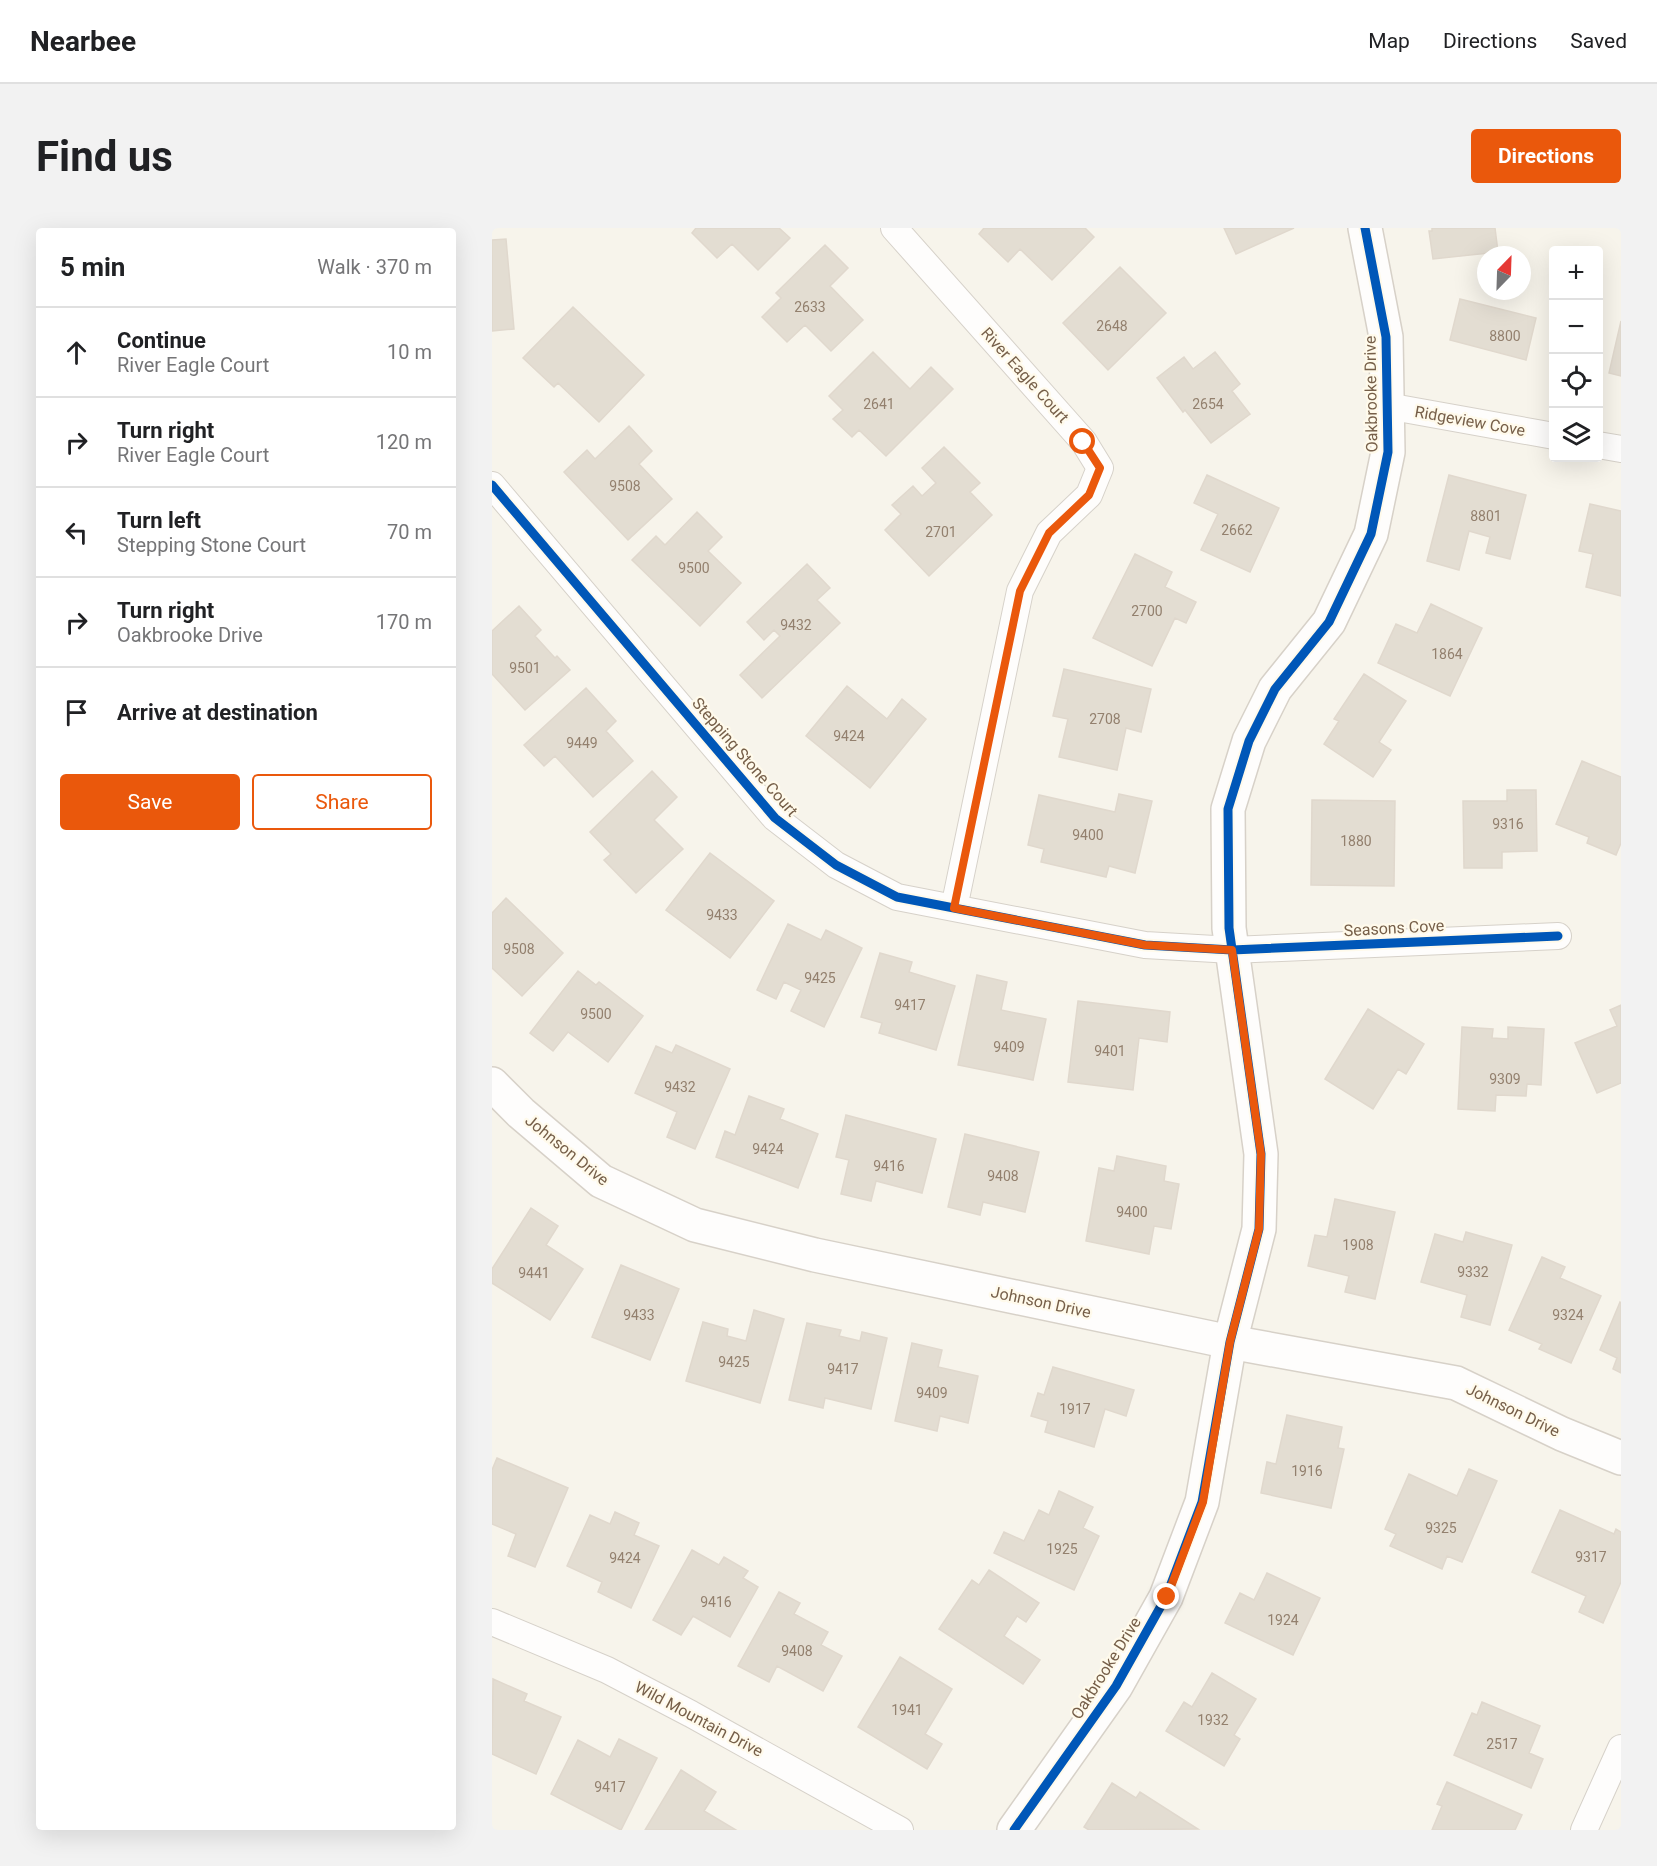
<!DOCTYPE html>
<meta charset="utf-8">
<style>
body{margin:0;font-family:Roboto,sans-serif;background:#f2f2f2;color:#202124}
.controls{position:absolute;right:18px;top:18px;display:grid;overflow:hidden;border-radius:6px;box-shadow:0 6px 24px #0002}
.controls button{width:54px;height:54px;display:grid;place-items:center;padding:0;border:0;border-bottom:2px solid #e0e0e0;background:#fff;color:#202124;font:30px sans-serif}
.compass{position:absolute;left:985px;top:18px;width:54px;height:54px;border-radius:50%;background:#fff;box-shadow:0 6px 24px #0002;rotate:23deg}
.stop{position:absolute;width:18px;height:18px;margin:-14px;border:4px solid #ea580c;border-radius:50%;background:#fff}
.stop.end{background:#ea580c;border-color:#fff;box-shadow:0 2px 6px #0008}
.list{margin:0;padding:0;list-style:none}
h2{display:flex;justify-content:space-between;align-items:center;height:78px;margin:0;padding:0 24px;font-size:26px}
h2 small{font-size:20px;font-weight:400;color:#757577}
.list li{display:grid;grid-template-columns:39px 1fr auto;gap:18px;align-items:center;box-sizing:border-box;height:90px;padding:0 24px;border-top:2px solid #e0e0e0}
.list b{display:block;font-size:22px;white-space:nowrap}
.list p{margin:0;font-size:20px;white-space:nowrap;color:#757577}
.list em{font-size:20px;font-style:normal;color:#757577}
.actions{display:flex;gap:12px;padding:18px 24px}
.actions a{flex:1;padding:14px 0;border:2px solid #ea580c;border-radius:6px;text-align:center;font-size:21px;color:#ea580c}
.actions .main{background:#ea580c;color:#fff}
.icon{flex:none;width:33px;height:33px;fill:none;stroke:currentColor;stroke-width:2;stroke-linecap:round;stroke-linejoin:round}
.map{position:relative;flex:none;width:1129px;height:1602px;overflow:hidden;border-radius:6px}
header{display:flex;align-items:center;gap:36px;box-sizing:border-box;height:84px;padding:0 30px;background:#fff;border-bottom:2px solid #e0e0e0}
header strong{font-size:28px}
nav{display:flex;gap:33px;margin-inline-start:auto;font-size:21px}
.intro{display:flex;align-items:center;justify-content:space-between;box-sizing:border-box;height:144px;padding:0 36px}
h1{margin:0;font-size:42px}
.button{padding:15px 27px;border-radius:6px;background:#ea580c;color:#fff;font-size:21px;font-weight:700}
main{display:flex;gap:36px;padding:0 36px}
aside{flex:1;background:#fff;border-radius:6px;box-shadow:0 6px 24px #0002}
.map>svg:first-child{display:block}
</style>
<header>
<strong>Nearbee</strong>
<nav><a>Map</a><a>Directions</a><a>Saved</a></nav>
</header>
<div class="intro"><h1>Find us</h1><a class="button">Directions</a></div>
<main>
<aside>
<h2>5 min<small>Walk · 370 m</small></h2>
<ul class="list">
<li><svg class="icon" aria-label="ahead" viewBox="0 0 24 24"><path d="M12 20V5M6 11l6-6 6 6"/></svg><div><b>Continue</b><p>River Eagle Court</p></div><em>10 m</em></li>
<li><svg class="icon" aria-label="right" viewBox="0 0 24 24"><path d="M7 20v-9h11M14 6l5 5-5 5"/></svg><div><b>Turn right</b><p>River Eagle Court</p></div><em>120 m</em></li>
<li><svg class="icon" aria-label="left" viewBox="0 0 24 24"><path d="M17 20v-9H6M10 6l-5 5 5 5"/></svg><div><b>Turn left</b><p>Stepping Stone Court</p></div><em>70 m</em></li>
<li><svg class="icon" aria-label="right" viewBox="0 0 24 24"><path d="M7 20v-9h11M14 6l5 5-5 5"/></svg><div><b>Turn right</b><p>Oakbrooke Drive</p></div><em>170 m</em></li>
<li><svg class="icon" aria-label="arrive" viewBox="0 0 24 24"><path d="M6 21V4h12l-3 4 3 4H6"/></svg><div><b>Arrive at destination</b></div></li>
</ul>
<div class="actions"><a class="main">Save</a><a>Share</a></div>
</aside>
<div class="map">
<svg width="1129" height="1602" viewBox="0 0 1129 1602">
<rect width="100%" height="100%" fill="#f7f4eb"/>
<path fill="#e3ddd2" stroke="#e0d8cd" stroke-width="1.5" d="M204 0H287L298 10 266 42 240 16 225 30 200 5Z
M492 0H593L602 9 560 52 528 21 516 34 487 6Z
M732 0H802L744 26Z
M940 0H1003L1006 24 941 31 937 3H940Z
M14 11 22 101 0 103V12Z
M333 17 356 40 338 58 371 92 339 123 313 97 295 114 270 89 289 70 284 65Z
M628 39 674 85 616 142 571 95Z
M968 71 1044 90 1034 132 958 112Z
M81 79 152 147 107 194 66 155 62 159 31 130Z
M1129 93V148L1117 145Z
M381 124 418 161 439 139 461 161 394 228 367 202 360 209 341 191 351 182 337 168Z
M723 124 748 156 740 163 758 186 719 215 693 182 691 184 665 150 692 129 701 141Z
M137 198 160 223 147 236 180 271 136 312 72 244 95 222 103 231Z
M452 219 488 255 478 264 500 287 437 348 393 302 409 286 400 277 421 258 430 268 444 255 430 240Z
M715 247 787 280 758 344 709 322 726 286 702 275Z
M957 247 1034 267 1018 331 994 325 998 309 977 303 967 342 935 333Z
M1098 276 1129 283V368L1094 359 1101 326 1087 323Z
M205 284 230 309 216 323 249 355 208 398 140 332 164 308 173 317Z
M643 326 680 344 673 359 704 374 694 395 683 390 660 438 601 410Z
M315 336 338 360 325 372 348 395 270 470 248 447 288 408 282 402 272 412 255 394Z
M939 376 990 400 958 468 886 435 904 396 925 405Z
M27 378 49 402 43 408 63 430 65 428 78 442 33 482 0 446V403Z
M572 441 659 461 649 504 634 500 625 542 567 529 576 491 561 488Z
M872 446 914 473 887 514 899 522 881 549 832 516 847 493 842 491Z
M355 458 395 491 410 471 434 491 378 560 314 508Z
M94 460 124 493 114 503 141 533 101 569 63 528 52 538 32 517Z
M1090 533 1129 549V615L1124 627 1095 615 1097 609 1064 596Z
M160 543 185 569 162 592 191 621 144 665 112 632 119 626 98 604Z
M1015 562H1044L1045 623 1010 624V640H972L971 573H1015Z
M627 566 660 573 643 645 617 638 614 649 549 634 552 621 536 617 547 567 623 584Z
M820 572 903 573 902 658 819 657Z
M218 625 282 673 238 730 174 682Z
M14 670 71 725 30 768 0 740V685Z
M296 696 329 712 334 702 370 720 332 799 299 783 309 762 292 754 284 771 265 762Z
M388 725 420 734 417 744 463 758 444 822 387 805 390 795 369 789Z
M86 743 104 757 107 754 151 788 116 834 76 804 61 823 38 805Z
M485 747 515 754 509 782 554 791 541 852 466 837Z
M586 773 678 784 675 814 647 810 641 862 576 854Z
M1129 777V855L1105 865 1083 815 1125 798 1118 782Z
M876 781 932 816 914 846 906 841 881 881 833 851Z
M970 799 1001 801 1000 810 1016 811V799L1052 801 1049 857 1035 856 1034 868 1004 867 1003 883 966 881Z
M184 817 238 841 203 921 175 909 185 884 143 865 164 818 180 825Z
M257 868 292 881 288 891 326 906 306 960 224 929 233 903 243 907Z
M354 887 444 911 430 965 384 953 379 973 349 966 357 932 344 929Z
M473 906 547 924 533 984 491 974 488 987 456 979Z
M625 928 674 938 672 953 687 956 679 1001 662 998 657 1026 594 1013 607 940 622 943Z
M843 971 903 984 883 1071 853 1064 857 1048 816 1038 823 1007 835 1009Z
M39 980 66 998 54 1017 91 1041 58 1092 0 1055V1041Z
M974 1004 1020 1017 998 1097 969 1089 975 1067 929 1054 943 1006 971 1014Z
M1050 1029 1073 1039 1068 1050 1109 1068 1079 1135 1047 1121 1050 1116 1017 1102Z
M129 1037 187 1061 158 1132 100 1109Z
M1128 1074 1129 1075V1145L1121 1141 1125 1130 1108 1122Z
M262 1082 292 1091 268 1175 194 1153 211 1094 236 1101 235 1108 254 1113Z
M315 1095 349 1102 347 1108 368 1113 370 1104 395 1110 379 1181 333 1170 331 1180 297 1172Z
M420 1115 450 1122 446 1139 486 1148 476 1195 448 1188 445 1203 403 1193Z
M561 1139 642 1162 634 1188 613 1181 602 1219 553 1204 556 1193 539 1188 546 1165 552 1167Z
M795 1187 850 1199 846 1220 852 1221 839 1280 769 1265 775 1234 784 1236Z
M5 1230 76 1260 43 1339 16 1328 24 1306 0 1296V1242Z
M977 1241 1005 1253 970 1334 955 1328 950 1341 898 1318 904 1306 893 1301 917 1246 965 1268Z
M567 1263 601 1279 591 1300 607 1308 582 1362 502 1325 512 1304 532 1313 547 1282 557 1287Z
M1068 1282 1122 1306 1124 1301 1129 1304V1354L1111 1395 1087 1384 1094 1368 1040 1344Z
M123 1284 147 1295 142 1307 167 1318 139 1380 106 1364 110 1354 75 1338 98 1287 118 1296Z
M200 1322 227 1337 232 1329 256 1343 251 1350 266 1359 238 1409 201 1388 189 1407 161 1392Z
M497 1342 547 1375 534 1394 525 1388 512 1408 548 1432 531 1456 447 1401 480 1352 487 1357Z
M775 1345 828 1370 801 1427 733 1395 748 1365 762 1372Z
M287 1364 308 1375 302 1386 336 1404 329 1417 350 1428 331 1463 285 1438 277 1454 246 1438Z
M408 1429 460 1461 433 1506 450 1516 435 1541 366 1499Z
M720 1445 764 1471 742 1507 748 1511 732 1538 674 1503 692 1474 700 1479Z
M1 1451 35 1466 32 1473 69 1489 44 1546 0 1526Z
M990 1474 1048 1498 1037 1525 1051 1531 1039 1560 962 1527 980 1485 985 1487Z
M127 1511 165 1530 129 1602 59 1566 86 1512 118 1529Z
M189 1542 224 1564 212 1583 244 1602H153Z
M955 1554 1030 1587 1023 1602H940L950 1578 945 1576Z
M620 1555 644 1570 648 1564 706 1601 597 1602 592 1599Z"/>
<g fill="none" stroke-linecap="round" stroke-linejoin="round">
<g stroke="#d6d1c9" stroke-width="28">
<path id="street" d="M402 0 592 214 608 240 597 267 557 305 528 363 462 680
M895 178 1062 208
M1106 217 1129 221
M0 257 283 590 344 637 405 669 653 717 740 722 1066 708
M0 1394 115 1442 199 1486 408 1602
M1092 1602 1129 1520"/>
</g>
<g stroke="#d7d1c8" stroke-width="36">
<path id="secondary" d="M0 856 29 885 109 953 203 997 323 1027 738 1114 964 1155 1070 1206 1129 1230
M522 1602 624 1458 674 1369 710 1274 738 1114 767 1001 769 926 737 700 736 581 757 513 783 461 837 394 879 306 896 224 894 109 873 0"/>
</g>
<use href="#street" stroke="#fefdfc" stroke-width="26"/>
<use href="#secondary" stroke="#fefdfc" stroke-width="33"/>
<g stroke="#fffaeb" stroke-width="13">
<path id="cycleway" d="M0 257 283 590 344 637 405 669 653 717 740 722 1066 708
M522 1602 624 1458 674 1369 710 1274 738 1114 767 1001 769 926 737 700 736 581 757 513 783 461 837 394 879 306 896 224 894 109 873 0"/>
</g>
<use href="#cycleway" stroke="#0057b8" stroke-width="9"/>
</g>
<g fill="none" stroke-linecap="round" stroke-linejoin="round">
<path stroke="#ea580c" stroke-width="8" d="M591 214 608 240 597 267 557 305 528 363 462 680 653 717 740 722 769 926 767 1001 738 1114 711 1274 675 1369"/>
</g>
<g text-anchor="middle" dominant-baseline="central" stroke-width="4.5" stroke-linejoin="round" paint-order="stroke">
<g font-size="14" fill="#93806e">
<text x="318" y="79">2633</text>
<text x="620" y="98">2648</text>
<text x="1013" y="108">8800</text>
<text x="387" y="176">2641</text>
<text x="716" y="176">2654</text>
<text x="133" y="258">9508</text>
<text x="994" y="288">8801</text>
<text x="745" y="302">2662</text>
<text x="449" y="304">2701</text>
<text x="202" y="340">9500</text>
<text x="655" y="383">2700</text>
<text x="304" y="397">9432</text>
<text x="955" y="426">1864</text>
<text x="33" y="440">9501</text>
<text x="613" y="491">2708</text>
<text x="357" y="508">9424</text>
<text x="90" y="515">9449</text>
<text x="1016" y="596">9316</text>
<text x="596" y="607">9400</text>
<text x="864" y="613">1880</text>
<text x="230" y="687">9433</text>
<text x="27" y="721">9508</text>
<text x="328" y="750">9425</text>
<text x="418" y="777">9417</text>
<text x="104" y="786">9500</text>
<text x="517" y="819">9409</text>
<text x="618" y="823">9401</text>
<text x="1013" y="851">9309</text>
<text x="188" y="859">9432</text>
<text x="276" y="921">9424</text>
<text x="397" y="938">9416</text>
<text x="511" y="948">9408</text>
<text x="640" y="984">9400</text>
<text x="866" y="1017">1908</text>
<text x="981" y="1044">9332</text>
<text x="42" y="1045">9441</text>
<text x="147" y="1087">9433</text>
<text x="1076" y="1087">9324</text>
<text x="242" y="1134">9425</text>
<text x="351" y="1141">9417</text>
<text x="440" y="1165">9409</text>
<text x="583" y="1181">1917</text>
<text x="815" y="1243">1916</text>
<text x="949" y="1300">9325</text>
<text x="570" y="1321">1925</text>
<text x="1099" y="1329">9317</text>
<text x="133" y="1330">9424</text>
<text x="224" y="1374">9416</text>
<text x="791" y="1392">1924</text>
<text x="305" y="1423">9408</text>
<text x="415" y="1482">1941</text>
<text x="721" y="1492">1932</text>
<text x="1010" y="1516">2517</text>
<text x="118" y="1559">9417</text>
</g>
<g font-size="16" fill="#765f49" stroke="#fffaeb">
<text transform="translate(533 147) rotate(48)">River Eagle Court</text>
<text transform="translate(879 166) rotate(-91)">Oakbrooke Drive</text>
<text transform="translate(978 193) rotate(10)">Ridgeview Cove</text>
<text transform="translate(253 529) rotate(49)">Stepping Stone Court</text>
<text transform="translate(902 700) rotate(-3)">Seasons Cove</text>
<text transform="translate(75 922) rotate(39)">Johnson Drive</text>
<text transform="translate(549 1074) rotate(12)">Johnson Drive</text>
<text transform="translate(1021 1182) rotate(26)">Johnson Drive</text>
<text transform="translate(614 1440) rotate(-58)">Oakbrooke Drive</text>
<text transform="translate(207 1491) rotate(28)">Wild Mountain Drive</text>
</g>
</g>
</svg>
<div class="controls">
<button>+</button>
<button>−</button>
<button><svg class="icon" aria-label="locate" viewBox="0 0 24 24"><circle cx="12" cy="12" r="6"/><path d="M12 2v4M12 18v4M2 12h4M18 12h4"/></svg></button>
<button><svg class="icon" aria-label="layers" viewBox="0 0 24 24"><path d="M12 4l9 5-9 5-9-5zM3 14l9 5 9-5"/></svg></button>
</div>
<svg class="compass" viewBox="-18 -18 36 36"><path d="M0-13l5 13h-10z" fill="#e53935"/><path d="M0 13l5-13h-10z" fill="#757577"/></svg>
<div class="stop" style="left:591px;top:214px"></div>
<div class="stop end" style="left:675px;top:1369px"></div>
</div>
</main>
